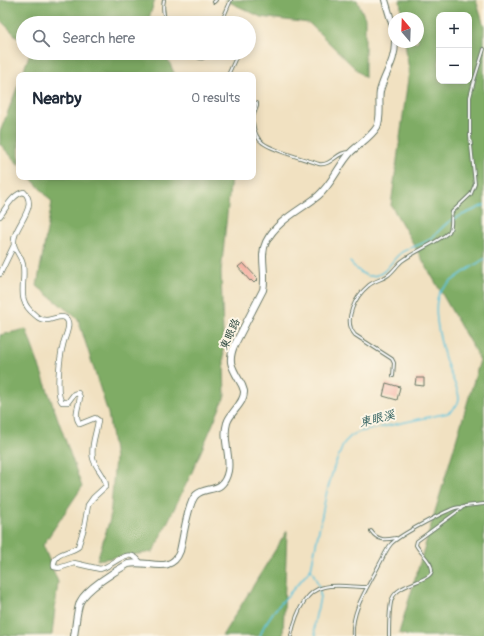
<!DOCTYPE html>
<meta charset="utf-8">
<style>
body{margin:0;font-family:Pangolin,"LXGW WenKai TC",sans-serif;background:#f2f2f3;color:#1f2937}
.controls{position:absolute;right:12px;top:12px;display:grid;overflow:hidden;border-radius:8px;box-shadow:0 2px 10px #0003}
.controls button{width:36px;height:36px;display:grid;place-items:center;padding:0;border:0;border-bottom:1px solid #e0e1e3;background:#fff;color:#1f2937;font:20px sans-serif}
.compass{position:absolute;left:388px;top:12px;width:36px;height:36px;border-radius:50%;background:#fff;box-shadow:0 2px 10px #0003;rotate:341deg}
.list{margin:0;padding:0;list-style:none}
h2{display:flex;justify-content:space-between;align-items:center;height:52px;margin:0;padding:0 16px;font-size:17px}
h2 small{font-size:13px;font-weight:400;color:#747a83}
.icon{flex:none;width:22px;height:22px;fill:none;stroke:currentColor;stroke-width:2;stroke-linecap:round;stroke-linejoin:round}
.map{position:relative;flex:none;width:484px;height:636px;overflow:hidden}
.search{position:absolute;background:#fff;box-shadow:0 2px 10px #0003;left:16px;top:16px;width:240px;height:44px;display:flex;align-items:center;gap:10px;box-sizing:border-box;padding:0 14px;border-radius:22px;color:#747a83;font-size:15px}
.panel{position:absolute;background:#fff;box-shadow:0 2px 10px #0003;left:16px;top:72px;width:240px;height:108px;border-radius:8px}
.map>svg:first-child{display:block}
</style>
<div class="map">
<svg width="484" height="636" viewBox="0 0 484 636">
<rect width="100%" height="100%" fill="#fcf5e5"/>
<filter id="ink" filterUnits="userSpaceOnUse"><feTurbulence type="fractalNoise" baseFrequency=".025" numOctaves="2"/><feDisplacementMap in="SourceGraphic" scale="8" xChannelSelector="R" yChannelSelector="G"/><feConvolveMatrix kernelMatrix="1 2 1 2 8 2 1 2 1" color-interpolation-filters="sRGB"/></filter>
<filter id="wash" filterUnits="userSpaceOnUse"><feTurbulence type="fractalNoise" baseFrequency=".012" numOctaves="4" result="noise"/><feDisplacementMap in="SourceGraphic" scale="16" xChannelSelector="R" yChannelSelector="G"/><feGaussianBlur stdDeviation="0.9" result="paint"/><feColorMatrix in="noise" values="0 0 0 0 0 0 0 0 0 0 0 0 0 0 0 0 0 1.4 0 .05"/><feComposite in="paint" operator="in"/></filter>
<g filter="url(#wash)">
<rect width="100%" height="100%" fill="#f1e1c1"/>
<path fill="#7fac65" stroke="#4f744c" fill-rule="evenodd" d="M0 0H155L149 18 151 23H23V43L0 20Z
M225 0H357L365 18V78L309 23 261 17Z
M400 0H476L484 26V636H409L399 633 480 360 391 205 409 71 405 42H418V18H402ZM439 15H469V81H439Z
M30 53H165L175 75H22Z
M19 83V165L0 144V132Z
M30 177H231L221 272 225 396 192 472 153 552 97 560 110 519 115 458 108 413 78 319 37 286 52 202Z
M26 329 82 487 43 545 58 582 52 635 0 636V335Z
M287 531 283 636H222Z"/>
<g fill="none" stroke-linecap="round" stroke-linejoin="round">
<path stroke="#60c5de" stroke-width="1.5" d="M350 262C356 268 363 277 372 276 388 275 390 260 402 252 411 247 422 245 430 239 438 233 444 224 453 219 463 214 474 211 484 205
M311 569C315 577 319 584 320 592 321 606 310 623 316 636
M260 636 264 626 274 611 311 569 326 495 334 467 344 443 351 436 359 432 448 413C453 409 458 406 459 399 459 389 452 379 449 370 443 354 430 307 440 292 448 281 472 267 484 259"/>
</g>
<g id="blocks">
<path fill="#f4a598" d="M243 263 258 279 254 283 251 280 250 281 238 267Z
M416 378H424V386L415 385Z
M386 383 400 387 397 400 383 396Z"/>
</g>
</g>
<g filter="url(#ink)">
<use href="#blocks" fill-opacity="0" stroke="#687665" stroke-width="1"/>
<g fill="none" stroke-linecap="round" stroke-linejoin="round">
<g stroke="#687665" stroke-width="4">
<path id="lane" d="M164 0C162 9 163 15 167 23
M214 2 216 0
M221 23 231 0
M196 53C197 57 199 59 203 58L207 53
M228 75 238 53
M253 102 257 103V106L253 117
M253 123C254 130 257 139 263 143 273 151 305 159 319 164 332 166 337 151 350 152
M393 376 394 363 392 359 355 335C342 320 356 296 368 286 373 281 381 280 387 276 393 272 397 265 402 261 417 250 435 244 449 232 453 225 450 219 452 212L471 194 475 184 470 136V97L474 81 484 49
M371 531C378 541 385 540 396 538
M291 636C295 618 303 591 324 587 335 584 355 587 367 587
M353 636C351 610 368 587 379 565 383 558 386 550 391 544 399 535 444 512 455 508 458 507 461 507 464 507
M389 636C389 627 389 607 392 599 398 582 432 582 432 570 432 561 420 553 416 545L417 541 465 506 484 504"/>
</g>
<g stroke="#687665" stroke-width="6">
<path id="street" d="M0 216C6 208 14 193 24 192 40 208 11 227 14 245 16 252 22 258 23 265 26 286 15 299 35 315 38 318 42 320 46 320 53 320 65 312 68 322 70 329 64 338 63 345 60 356 55 394 62 402H68L74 394 78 393 80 397C79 407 73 415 80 424L95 418 98 420C97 432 90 446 93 458 95 468 106 475 106 486L93 498 88 505 84 528 78 547C70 553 52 552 54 567L59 568 74 563 100 569C114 566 128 545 140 562
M0 274 14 245"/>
</g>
<g stroke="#687665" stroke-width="8">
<path id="secondary" d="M385 0 394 30
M74 636C76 625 76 613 80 602 86 589 115 571 128 564 147 559 171 576 180 551 183 539 188 502 196 495 207 485 223 495 228 471 231 455 222 439 227 423 230 412 245 403 244 391 243 387 241 383 239 380 231 366 228 361 234 346L263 290C267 274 259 256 266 242 277 220 301 210 318 196 333 183 338 166 351 152 359 144 371 137 377 127 382 116 378 102 380 91 385 72 395 63 395 42"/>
</g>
<use href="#lane" stroke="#fff" stroke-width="2"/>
<use href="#street" stroke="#fff" stroke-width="4.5"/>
<use href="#secondary" stroke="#fff" stroke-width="6"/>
</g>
</g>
<g text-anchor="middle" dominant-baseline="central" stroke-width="4" stroke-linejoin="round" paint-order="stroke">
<g font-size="11" fill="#1f3d34" stroke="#fcf5e5">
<text transform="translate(230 334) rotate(-66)">東眼路</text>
</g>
<g font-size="12" font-style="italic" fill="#2f5f5e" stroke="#fcf5e5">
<text transform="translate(377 419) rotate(-14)">東眼溪</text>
</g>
</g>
</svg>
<div class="controls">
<button>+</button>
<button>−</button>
</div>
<svg class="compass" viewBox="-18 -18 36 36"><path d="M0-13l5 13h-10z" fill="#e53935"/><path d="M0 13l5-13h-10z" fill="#747a83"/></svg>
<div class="search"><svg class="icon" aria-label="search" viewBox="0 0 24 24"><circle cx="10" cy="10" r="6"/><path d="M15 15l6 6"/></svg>Search here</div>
<section class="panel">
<h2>Nearby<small>0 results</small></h2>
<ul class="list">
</ul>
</section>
</div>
